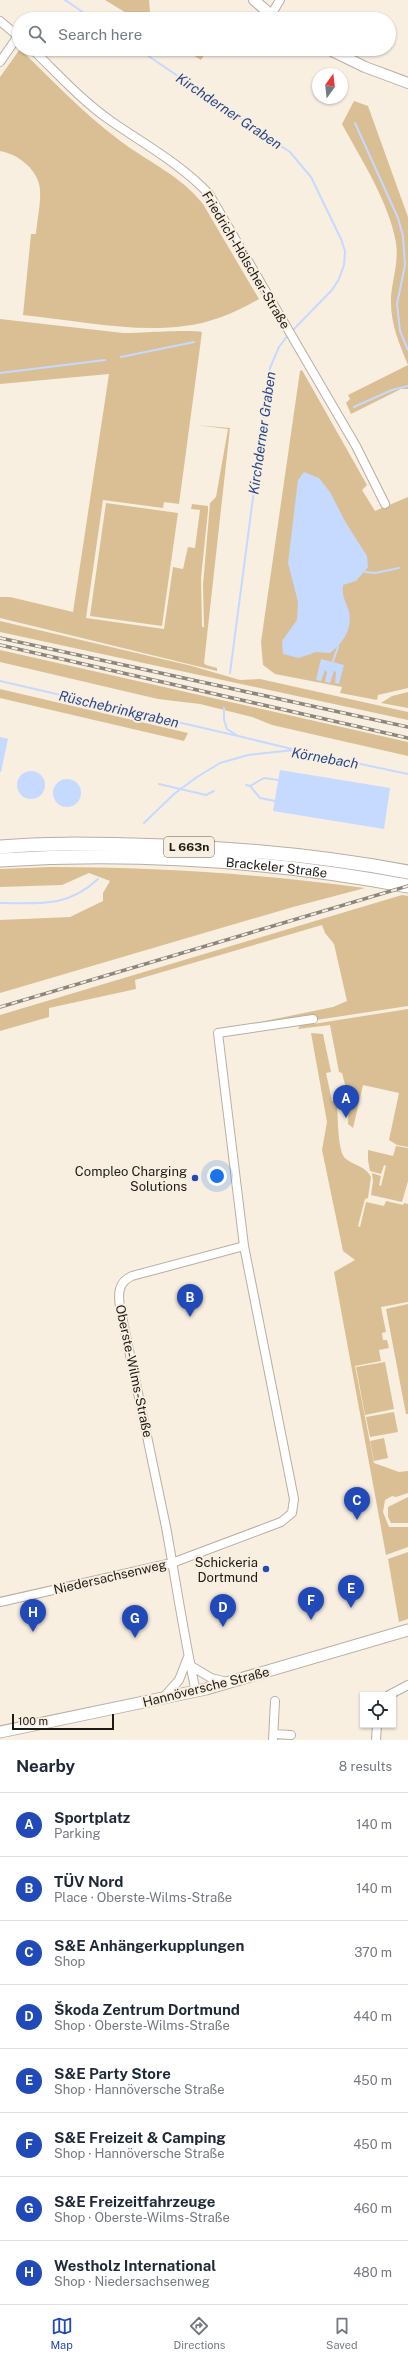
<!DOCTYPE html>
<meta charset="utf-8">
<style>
body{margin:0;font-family:"Public Sans",sans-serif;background:#f6f6f7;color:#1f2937}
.controls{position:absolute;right:12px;bottom:12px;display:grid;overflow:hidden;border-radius:0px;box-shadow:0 1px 3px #0004}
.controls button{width:36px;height:36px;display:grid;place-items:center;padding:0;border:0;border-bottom:1px solid #e0e1e3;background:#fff;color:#1f2937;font:20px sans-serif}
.compass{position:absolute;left:312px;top:68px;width:36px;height:36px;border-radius:50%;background:#fff;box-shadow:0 1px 3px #0004;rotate:15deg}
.scale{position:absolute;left:12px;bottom:10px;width:102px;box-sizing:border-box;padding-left:4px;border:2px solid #1e1a16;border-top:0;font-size:11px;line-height:14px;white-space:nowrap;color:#1e1a16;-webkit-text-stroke:3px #f8efe1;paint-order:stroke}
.you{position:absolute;left:217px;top:1176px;width:14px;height:14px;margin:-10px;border:3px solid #fff;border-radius:50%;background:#1a73e8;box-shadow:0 0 0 6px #1a73e833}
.badge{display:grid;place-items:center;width:26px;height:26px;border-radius:50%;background:#2149b7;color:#fff;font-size:13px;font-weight:700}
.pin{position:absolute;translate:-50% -33px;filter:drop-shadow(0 1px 2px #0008)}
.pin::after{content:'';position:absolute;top:21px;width:14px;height:12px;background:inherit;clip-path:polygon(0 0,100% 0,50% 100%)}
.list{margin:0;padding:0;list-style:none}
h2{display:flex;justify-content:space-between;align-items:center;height:52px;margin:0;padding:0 16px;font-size:17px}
h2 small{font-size:13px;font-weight:400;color:#747a83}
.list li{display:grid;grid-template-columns:26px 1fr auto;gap:12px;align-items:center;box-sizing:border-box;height:64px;padding:0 16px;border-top:1px solid #e0e1e3}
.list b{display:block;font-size:15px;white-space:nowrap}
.list p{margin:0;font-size:13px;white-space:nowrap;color:#747a83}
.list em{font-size:13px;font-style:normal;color:#747a83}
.icon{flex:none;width:22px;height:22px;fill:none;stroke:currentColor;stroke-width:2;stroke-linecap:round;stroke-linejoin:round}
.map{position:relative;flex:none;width:408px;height:1740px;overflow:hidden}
.search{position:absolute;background:#fff;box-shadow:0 1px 3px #0004;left:12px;right:12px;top:12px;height:44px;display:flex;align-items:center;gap:10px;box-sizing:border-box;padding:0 14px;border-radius:22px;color:#747a83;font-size:15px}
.sheet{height:564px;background:#fff}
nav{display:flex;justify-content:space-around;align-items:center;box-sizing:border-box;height:56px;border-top:1px solid #e0e1e3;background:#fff;font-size:11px;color:#747a83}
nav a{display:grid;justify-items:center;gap:2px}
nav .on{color:#2149b7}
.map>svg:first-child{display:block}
</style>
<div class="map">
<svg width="408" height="1740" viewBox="0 0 408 1740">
<rect width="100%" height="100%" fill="#f8efe1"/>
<path fill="#dabf94" d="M105 0H149L150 12 158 19H136Z
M20 49C52 80 83 113 119 140 148 162 180 175 203 204L259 299C236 312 211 323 184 326 136 333 72 320 23 315L31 234H36C37 220 41 204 40 190 39 170 18 154 0 151V77Z
M183 49H208L201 60Z
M354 101 368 106 408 217V389H401L351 414 346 403 350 399 348 395 408 365C399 343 390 323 391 298 392 280 399 262 396 243 390 204 361 159 342 124Z
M0 319 123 333C137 333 194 329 202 332L179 504 164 502 163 508 103 500 86 618 164 629 173 567 183 569 188 547 195 548 200 510 191 509 192 504 208 506V511L201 578 202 627H204L203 585 210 503 216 497 228 429 196 425 230 428 204 663 206 665 217 668V671L0 618V597H10L73 612 109 374 0 384Z
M302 370 367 485 362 490 375 511 408 497V688L378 695 377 700 340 693 342 687 275 674 263 665 261 642 300 371Z
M106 503 178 513 162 626 90 616Z
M0 621 192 666 240 680 260 679 408 712V720L0 632Z
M0 650 408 742V756L272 725 252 717 200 704 158 699 0 662Z
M0 689 188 733 184 741 0 698Z
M408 692V708L381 703 392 696Z
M51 867C157 867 261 874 365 888L293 907 0 993V920L70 917 103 901V893L110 881 89 873 62 885 0 887V869Z
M402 895 408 896V1006L316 1020 315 1015 231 1028 333 1007 347 1001 334 944 325 933 322 925 135 980 136 989 49 1008V1017L0 1031V1015Z
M408 1009V1147L397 1145 389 1140 399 1093 363 1085 353 1128 348 1124 349 1100 342 1073 339 1072 330 1025 298 1029 301 1024 312 1021 313 1024Z
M311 1033 323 1034 331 1072 326 1073 332 1101H337C338 1113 337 1153 346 1159 355 1166 365 1166 371 1177L368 1198 365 1199 358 1226 360 1227 366 1202 384 1206 386 1201 403 1205 404 1203 408 1204V1302L381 1307 386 1332 382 1333 383 1340H387L389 1348 379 1350 381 1361 355 1366 374 1463 399 1472 408 1471V1493L396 1497 392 1496 385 1500 383 1512 389 1527H408V1547L386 1555 334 1272 355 1260 343 1251 322 1150 327 1122Z
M396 1146 408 1148V1181L402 1202 371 1195 373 1181 372 1173 381 1176 379 1185 381 1186 386 1166 384 1165 381 1174 370 1171 368 1160V1150L393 1156Z
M408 1304V1414H406L386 1309Z
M385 1362 394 1409 365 1415 356 1367Z
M394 1412 398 1432 370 1437 366 1417Z
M384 1438 388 1458 374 1461 370 1441Z
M408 1497V1523H391L388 1517V1507Z
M408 1552V1619L399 1622 388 1559Z"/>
<path fill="#c6d9ff" d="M304 472 319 478 330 492 346 523 367 556 368 567 356 581 343 585C342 600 346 600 349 612 353 629 342 644 330 653L316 652 299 658 283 654 282 641 297 620 298 602 288 563 298 480Z
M321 659 344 665 339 684 335 683 336 672 334 671 330 683 325 682 327 672 325 670 321 681 316 680Z
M0 737 8 739 1 772H0Z
M280 770 390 788 384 829 273 811Z
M17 785a14 14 0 1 1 28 0a14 14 0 1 1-28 0Z
M53 793a14 14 0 1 1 28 0a14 14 0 1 1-28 0Z"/>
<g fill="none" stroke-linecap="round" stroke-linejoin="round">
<path stroke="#c6d9ff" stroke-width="2" d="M65 0 93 19
M138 49 290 152 311 177 341 239 345 251 344 265 339 279 332 290 291 332
M355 123 398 218 403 236 405 265 397 304 400 331 408 350
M121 357 194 342
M0 373 105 360
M354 407 392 390 408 386
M365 572 375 573 399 568
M333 661 338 647
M230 673 270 368 279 347 288 335
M0 681 238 736
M224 708V720L227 729 238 736 292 749
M159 784 206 795 214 791
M246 785 250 786 260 798 275 801
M250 786 264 778 278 780
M144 823 174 794 197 777 220 763 248 755 294 750 408 774
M0 903C39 903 67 908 98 879"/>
<g stroke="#b7afa2" stroke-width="10">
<path id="minor" d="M271 15 280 0
M0 21 19 37
M32 49C58 74 82 101 111 121 144 144 181 164 209 194L356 446 385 504
M0 62 18 36
M244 1246 218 1033 313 1019
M0 1602 172 1563 281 1522 292 1513 294 1499 244 1246 132 1276C118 1282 118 1294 120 1307 135 1381 151 1454 166 1527 176 1582 184 1637 196 1692
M191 1666 211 1678 227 1682
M389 1695 408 1685
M163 1698 179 1680 188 1657
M274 1734 291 1735
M273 1740 275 1701
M376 1740 377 1725"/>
</g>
<g stroke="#b7afa2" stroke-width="12">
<path id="tertiary" d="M254 0 276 19
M328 49 365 67 408 83"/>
</g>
<g stroke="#b7afa2" stroke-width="13">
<path id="secondary" d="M0 1732 206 1689 408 1630"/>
</g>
<g stroke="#b7afa2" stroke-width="15">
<g id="trunk">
<path d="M0 847C44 843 89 844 133 845 225 847 318 855 408 872"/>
<path id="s1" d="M0 860C136 851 274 861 408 886"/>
</g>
</g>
<use href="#minor" stroke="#fff" stroke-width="8"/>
<use href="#tertiary" stroke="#fff" stroke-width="10"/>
<use href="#secondary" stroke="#fff" stroke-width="11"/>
<use href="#trunk" stroke="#fff" stroke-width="13"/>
<g stroke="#8c867d" stroke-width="3.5">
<path id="rail" d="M0 638 408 727
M0 645 408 738
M0 1007 408 886"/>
</g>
<use href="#rail" stroke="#f8efe1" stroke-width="2" stroke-dasharray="6" stroke-linecap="butt"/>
</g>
<g fill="#2149b7" stroke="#f8efe1" stroke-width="1.5">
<circle cx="195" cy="1178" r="4"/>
<circle cx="266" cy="1569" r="4"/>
</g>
<g text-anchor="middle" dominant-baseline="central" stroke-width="4" stroke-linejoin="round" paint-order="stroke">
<rect fill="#f8efe1" stroke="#5f5a53" stroke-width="1" x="164" y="837" width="50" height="20" rx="3"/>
<g font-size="12" font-weight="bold" fill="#1e1a16">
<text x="189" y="847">L 663n</text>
</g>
<g font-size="13" fill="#1e1a16" stroke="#f8efe1">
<text transform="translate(246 260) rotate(59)">Friedrich-Hölscher-Straße</text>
<text stroke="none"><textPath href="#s1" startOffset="277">Brackeler Straße</textPath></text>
<text transform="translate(134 1371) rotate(78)">Oberste-Wilms-Straße</text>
<text transform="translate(110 1577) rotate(-13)">Niedersachsenweg</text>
<text transform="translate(206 1687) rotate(-14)">Hannöversche Straße</text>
</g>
<g font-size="13" fill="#1e1a16" stroke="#f8efe1" text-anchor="end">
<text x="187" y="1171">Compleo Charging<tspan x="187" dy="15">Solutions</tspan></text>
<text x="258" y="1562">Schickeria<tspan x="258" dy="15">Dortmund</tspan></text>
</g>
<g font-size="14" font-style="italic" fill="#29478f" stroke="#f8efe1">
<text transform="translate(229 111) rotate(34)">Kirchderner Graben</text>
<text transform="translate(262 433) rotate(-82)">Kirchderner Graben</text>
<text transform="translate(119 709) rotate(13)">Rüschebrinkgraben</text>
<text transform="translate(325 758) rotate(10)">Körnebach</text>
</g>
</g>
</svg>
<div class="controls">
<button><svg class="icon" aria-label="locate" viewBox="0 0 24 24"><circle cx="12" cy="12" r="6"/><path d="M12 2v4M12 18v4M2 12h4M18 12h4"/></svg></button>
</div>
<svg class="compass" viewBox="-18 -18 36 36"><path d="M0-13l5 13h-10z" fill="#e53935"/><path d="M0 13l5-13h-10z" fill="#747a83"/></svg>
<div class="scale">100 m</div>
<div class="you"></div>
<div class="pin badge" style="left:346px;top:1118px">A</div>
<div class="pin badge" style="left:190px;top:1317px">B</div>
<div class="pin badge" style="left:357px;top:1520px">C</div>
<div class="pin badge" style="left:223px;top:1627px">D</div>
<div class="pin badge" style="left:351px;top:1608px">E</div>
<div class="pin badge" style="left:311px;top:1620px">F</div>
<div class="pin badge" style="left:135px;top:1638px">G</div>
<div class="pin badge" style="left:33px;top:1632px">H</div>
<div class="search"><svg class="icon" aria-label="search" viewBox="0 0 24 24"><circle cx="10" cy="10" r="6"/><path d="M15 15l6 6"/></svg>Search here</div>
</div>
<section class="sheet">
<h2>Nearby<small>8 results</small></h2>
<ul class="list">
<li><span class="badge">A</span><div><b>Sportplatz</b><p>Parking</p></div><em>140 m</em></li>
<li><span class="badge">B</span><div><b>TÜV Nord</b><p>Place · Oberste-Wilms-Straße</p></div><em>140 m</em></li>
<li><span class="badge">C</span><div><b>S&amp;E Anhängerkupplungen</b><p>Shop</p></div><em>370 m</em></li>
<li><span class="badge">D</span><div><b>Škoda Zentrum Dortmund</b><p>Shop · Oberste-Wilms-Straße</p></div><em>440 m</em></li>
<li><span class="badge">E</span><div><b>S&amp;E Party Store</b><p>Shop · Hannöversche Straße</p></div><em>450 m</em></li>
<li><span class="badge">F</span><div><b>S&amp;E Freizeit &amp; Camping</b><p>Shop · Hannöversche Straße</p></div><em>450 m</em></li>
<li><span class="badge">G</span><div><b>S&amp;E Freizeitfahrzeuge</b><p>Shop · Oberste-Wilms-Straße</p></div><em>460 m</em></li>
<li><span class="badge">H</span><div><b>Westholz International</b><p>Shop · Niedersachsenweg</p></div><em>480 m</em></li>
</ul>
</section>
<nav>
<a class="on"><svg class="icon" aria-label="map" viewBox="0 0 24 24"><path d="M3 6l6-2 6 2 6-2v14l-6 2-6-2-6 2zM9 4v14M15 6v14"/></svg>Map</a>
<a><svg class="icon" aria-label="directions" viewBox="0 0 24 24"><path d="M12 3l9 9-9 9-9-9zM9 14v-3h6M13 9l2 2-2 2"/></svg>Directions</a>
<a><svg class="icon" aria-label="saved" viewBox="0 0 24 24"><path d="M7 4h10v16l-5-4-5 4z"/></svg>Saved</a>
</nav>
